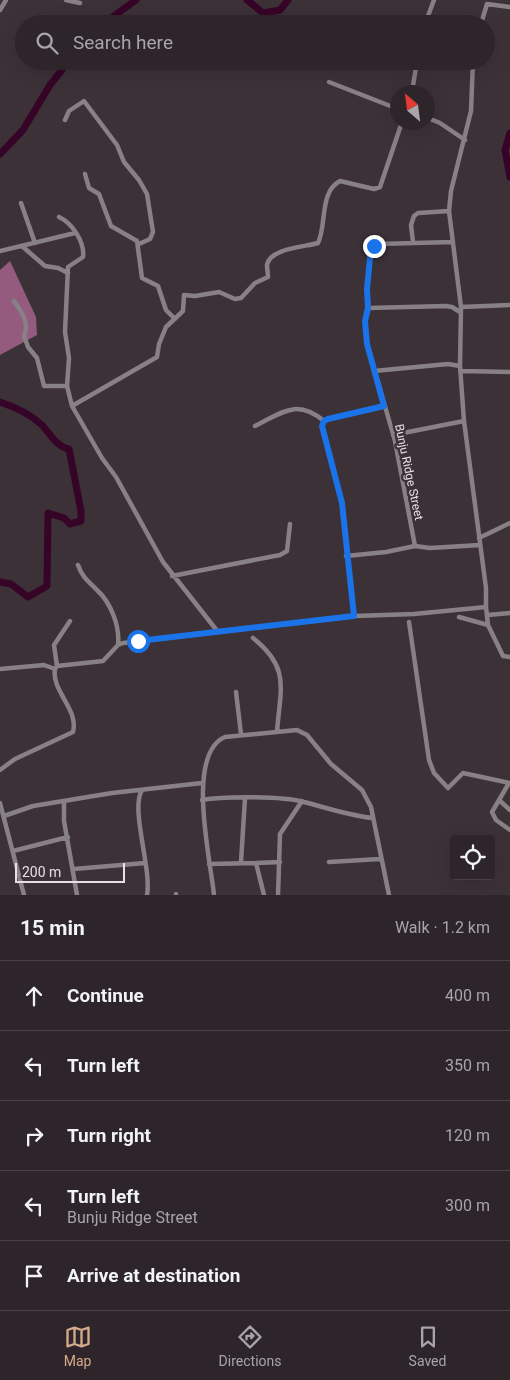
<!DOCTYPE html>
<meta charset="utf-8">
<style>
body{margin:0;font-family:Roboto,sans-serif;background:#352d31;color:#f1f3f6}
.controls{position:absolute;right:15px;bottom:15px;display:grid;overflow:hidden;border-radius:5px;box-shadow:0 5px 20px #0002}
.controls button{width:45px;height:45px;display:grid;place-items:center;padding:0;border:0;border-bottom:1px solid #484246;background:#2d2529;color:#f1f3f6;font:25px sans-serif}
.compass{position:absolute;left:390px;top:85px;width:45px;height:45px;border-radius:50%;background:#2d2529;box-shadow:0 5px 20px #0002;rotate:332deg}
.scale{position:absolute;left:15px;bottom:12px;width:110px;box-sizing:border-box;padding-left:5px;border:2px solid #e6dfe3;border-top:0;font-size:14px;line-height:18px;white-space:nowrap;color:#e6dfe3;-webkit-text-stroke:4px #3c3137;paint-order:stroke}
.stop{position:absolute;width:15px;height:15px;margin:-11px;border:4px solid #1a73e8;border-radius:50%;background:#fff}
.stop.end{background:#1a73e8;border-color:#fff;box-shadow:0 1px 5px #0008}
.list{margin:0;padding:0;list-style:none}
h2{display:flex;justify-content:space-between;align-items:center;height:65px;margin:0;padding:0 20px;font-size:21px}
h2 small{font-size:16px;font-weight:400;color:#a7a5a8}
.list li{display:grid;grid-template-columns:32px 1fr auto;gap:15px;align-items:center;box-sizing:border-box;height:70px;padding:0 20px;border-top:1px solid #484246}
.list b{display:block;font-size:19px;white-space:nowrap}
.list p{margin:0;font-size:16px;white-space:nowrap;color:#a7a5a8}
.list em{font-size:16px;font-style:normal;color:#a7a5a8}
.icon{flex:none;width:28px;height:28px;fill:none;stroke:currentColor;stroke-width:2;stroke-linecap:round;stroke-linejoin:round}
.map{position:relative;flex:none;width:510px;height:895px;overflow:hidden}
.search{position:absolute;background:#2d2529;box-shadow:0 5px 20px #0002;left:15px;right:15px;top:15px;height:55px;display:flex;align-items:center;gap:12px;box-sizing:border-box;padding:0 18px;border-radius:28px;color:#a7a5a8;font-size:19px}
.sheet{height:415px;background:#2d2529}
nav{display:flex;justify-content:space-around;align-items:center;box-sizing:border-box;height:70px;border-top:1px solid #484246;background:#2d2529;font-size:14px;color:#a7a5a8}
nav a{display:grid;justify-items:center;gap:2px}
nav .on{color:#d6ab8b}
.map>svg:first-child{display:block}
</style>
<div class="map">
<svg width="510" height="895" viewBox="0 0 510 895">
<rect width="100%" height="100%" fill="#3c3137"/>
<path fill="#945b7e" d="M10 261 36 317 37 335 0 355V270Z"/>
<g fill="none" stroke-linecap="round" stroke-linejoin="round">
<path stroke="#360427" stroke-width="7" d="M247 0 263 13 280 10 288 0
M103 24 136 0
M510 133 505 150 510 177
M0 154 23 130 50 85 69 61
M0 402C16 407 30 414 42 425 50 434 56 446 69 449L81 511V521L70 524 64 518 48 513 47 586 28 597 11 584 0 582"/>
<path stroke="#878185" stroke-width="4.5" d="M66 0 80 3
M0 10 6 0
M425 24 434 0
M481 24 487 4 510 7
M329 82 398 109
M412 92 417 61
M428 118 440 123 465 140
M65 120 69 111 84 101 117 145 124 162 139 180 147 194 153 232 150 239 139 244
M85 174 89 188 99 194 111 226 137 241 142 278 158 286 166 310 175 319
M21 203 35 243
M59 217C72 223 85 242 83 257L68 267 65 332 69 358 67 386 72 406 102 458 116 477 163 562 218 632
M413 242 411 225 414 216 418 213 449 211
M23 247 45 266 58 268 68 273
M0 251 75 233
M14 301C21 311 30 323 24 336L28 347 37 358 44 386H67
M461 307 510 305
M368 308 446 306 452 307 460 312
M374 371 448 364 460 366
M461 371 510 372
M72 406 157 357 159 344 166 327 183 311 184 295 195 296 219 292 235 299 241 298 255 283 268 277C268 273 267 269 267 265 270 248 305 247 318 243 327 225 319 192 340 181L374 189 380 187 402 122
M255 426C282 413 296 398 324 421
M393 435 464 421
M479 538 510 523
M415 546 395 441 367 344 365 321 368 308 367 289 371 248 377 244 453 242
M346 556 386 552 415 546 430 548 480 545
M78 565C82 577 88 581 97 590 111 603 120 626 118 645
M172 576 280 555 287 551 290 524
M486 607 488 625 503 656 510 657
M488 615 510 613
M354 616 342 503 322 426 324 421 328 419 384 406
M459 617 488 625
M409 622 429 760 434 773 448 788 463 773 510 783
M253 638C291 668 280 689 277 732
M57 666 54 645 70 621
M0 669 44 665 55 669
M236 692 241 734
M0 770 15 759 73 732C79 709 51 691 55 669L57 666 103 661 118 645 123 643 354 616 414 614 486 607V588L464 421 460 366 461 307 449 211 451 191 471 111 473 61
M509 783 492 812 496 820 510 830
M142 790C130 809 152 869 147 895
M202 800C224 796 283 796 304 802 327 808 348 815 372 818
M499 800 510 810
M64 802V821L77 895
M0 803 24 895
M4 816 33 806 112 793 202 783
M13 851 68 837
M241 862 245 798
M329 862 380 859
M256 863 280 862
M209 864 256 863 264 895
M74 869 145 863
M176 895V894
M214 895C211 862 185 754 225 737L297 730 307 735 331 764 362 790 371 807 389 895
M278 895 280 834 302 801"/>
</g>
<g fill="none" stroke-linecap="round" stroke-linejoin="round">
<path stroke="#1a73e8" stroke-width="6" d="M138 641 354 616 342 503 322 426 324 421 328 419 384 406 367 344 365 321 368 308 367 289 371 248 374 246"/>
</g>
<g text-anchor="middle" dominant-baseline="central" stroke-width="5" stroke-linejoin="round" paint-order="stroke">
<g font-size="12" fill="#e6dfe3" stroke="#3c3137">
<text transform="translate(409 472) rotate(78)">Bunju Ridge Street</text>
</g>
</g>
</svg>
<div class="controls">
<button><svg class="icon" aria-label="locate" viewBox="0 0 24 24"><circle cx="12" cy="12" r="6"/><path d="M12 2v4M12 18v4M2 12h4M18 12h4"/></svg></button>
</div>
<svg class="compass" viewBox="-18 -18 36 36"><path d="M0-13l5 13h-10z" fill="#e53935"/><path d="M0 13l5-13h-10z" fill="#a7a5a8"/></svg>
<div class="scale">200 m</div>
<div class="stop" style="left:138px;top:641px"></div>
<div class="stop end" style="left:374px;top:246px"></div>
<div class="search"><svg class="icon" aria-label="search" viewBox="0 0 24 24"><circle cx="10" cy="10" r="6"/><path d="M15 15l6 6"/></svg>Search here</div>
</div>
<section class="sheet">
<h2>15 min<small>Walk · 1.2 km</small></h2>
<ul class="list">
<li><svg class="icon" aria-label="ahead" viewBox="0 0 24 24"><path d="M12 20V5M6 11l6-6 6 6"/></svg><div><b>Continue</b></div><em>400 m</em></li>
<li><svg class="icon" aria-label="left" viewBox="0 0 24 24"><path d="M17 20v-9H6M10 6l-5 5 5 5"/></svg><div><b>Turn left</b></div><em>350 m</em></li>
<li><svg class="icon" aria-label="right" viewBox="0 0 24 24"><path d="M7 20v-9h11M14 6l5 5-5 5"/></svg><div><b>Turn right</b></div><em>120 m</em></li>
<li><svg class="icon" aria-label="left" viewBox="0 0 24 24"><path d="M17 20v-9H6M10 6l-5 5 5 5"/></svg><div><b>Turn left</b><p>Bunju Ridge Street</p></div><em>300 m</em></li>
<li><svg class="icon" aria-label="arrive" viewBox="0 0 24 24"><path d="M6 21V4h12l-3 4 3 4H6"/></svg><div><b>Arrive at destination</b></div></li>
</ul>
</section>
<nav>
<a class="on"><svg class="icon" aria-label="map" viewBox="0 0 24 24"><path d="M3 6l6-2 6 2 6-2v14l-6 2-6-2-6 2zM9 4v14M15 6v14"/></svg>Map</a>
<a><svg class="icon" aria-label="directions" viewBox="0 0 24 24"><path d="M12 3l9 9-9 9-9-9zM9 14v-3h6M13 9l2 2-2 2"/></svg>Directions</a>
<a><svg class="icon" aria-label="saved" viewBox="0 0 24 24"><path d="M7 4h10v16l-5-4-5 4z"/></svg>Saved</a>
</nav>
